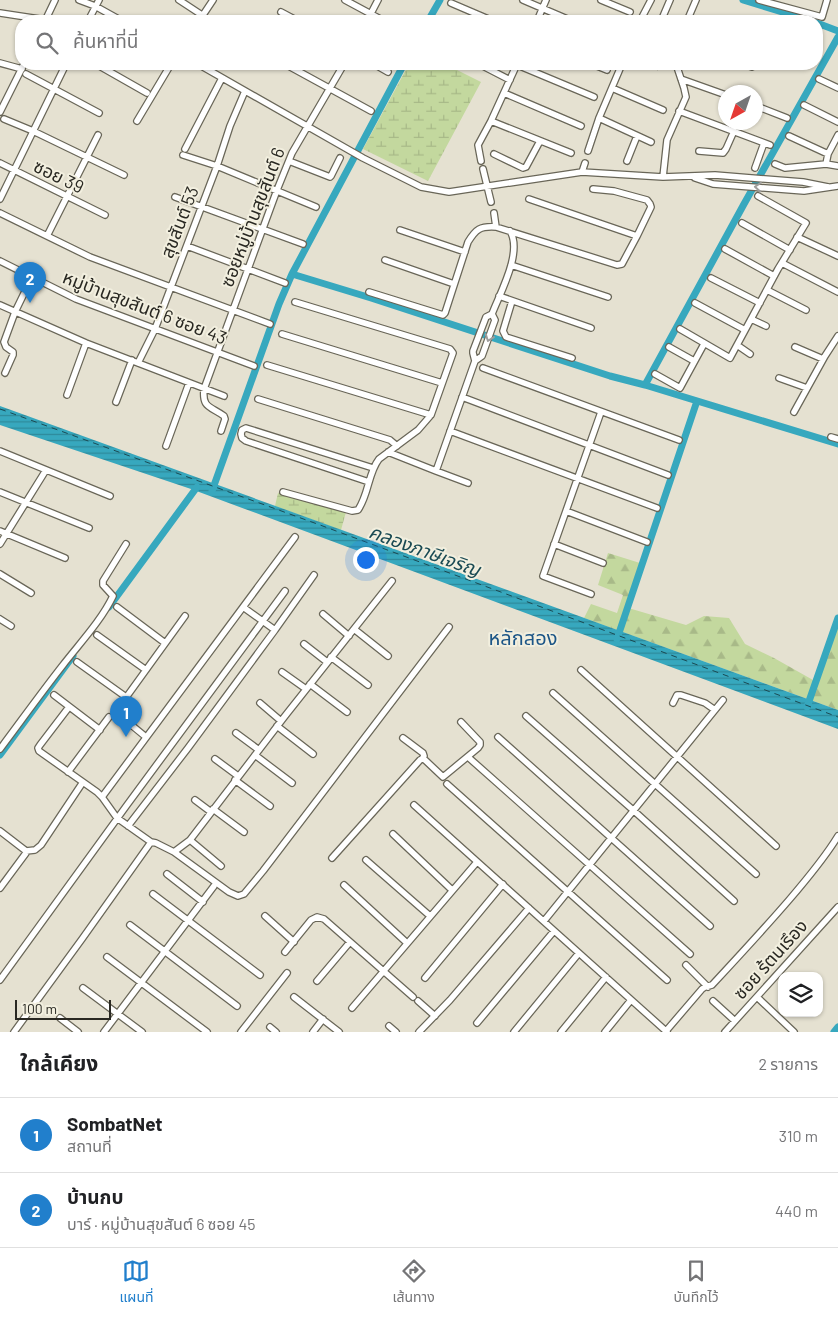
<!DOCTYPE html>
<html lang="th">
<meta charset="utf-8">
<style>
body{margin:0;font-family:Barlow,"Noto Sans Thai",sans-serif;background:#f6f6f6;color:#202124}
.controls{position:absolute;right:15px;bottom:15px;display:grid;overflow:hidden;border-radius:10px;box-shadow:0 1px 4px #0004}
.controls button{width:45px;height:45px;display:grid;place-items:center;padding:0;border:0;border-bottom:1px solid #e0e0e0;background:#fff;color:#202124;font:25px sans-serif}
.compass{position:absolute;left:718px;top:85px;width:45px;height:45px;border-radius:50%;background:#fff;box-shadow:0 1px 4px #0004;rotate:220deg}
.scale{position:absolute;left:15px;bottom:12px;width:96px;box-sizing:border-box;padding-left:5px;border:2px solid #292822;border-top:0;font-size:14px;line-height:18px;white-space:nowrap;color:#292822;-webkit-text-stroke:4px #f2efdf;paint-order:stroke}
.you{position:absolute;left:365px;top:559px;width:18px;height:18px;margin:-12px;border:4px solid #fff;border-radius:50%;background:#1a73e8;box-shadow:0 0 0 8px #1a73e833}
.badge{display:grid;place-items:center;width:32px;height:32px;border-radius:50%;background:#217fcc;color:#fff;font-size:16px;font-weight:700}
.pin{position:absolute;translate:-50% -41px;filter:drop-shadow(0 1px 2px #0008)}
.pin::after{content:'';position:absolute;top:26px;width:18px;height:15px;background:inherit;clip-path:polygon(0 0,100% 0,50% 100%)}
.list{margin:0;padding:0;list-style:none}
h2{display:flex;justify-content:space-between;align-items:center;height:65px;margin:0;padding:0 20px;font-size:21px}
h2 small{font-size:16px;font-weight:400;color:#757577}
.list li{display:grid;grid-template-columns:32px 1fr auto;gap:15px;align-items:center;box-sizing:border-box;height:75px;padding:0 20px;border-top:1px solid #e0e0e0}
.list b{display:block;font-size:19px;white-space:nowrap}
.list p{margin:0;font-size:16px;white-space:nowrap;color:#757577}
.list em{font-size:16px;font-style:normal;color:#757577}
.icon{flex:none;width:28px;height:28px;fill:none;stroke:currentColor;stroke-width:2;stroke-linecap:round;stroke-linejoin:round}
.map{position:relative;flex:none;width:838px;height:1032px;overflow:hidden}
.search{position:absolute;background:#fff;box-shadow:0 1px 4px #0004;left:15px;right:15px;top:15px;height:55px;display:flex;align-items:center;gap:12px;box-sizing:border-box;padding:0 18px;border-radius:20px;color:#757577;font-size:19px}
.sheet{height:215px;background:#fff}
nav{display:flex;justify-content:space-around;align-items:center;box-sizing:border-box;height:70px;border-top:1px solid #e0e0e0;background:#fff;font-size:14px;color:#757577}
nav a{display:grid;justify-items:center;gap:2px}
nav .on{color:#217fcc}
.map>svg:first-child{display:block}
</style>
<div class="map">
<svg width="838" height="1032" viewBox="0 0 838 1032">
<defs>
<pattern id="forest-firs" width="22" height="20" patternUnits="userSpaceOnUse" patternTransform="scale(1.25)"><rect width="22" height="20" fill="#c3d89e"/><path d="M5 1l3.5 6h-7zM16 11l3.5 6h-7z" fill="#a8b988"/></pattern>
<pattern id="wetland-marsh" width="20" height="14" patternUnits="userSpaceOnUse" patternTransform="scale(1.25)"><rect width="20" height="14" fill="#c3d89e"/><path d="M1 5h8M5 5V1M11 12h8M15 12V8" fill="none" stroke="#a8b988"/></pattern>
<pattern id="water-rules" width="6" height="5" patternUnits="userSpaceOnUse" patternTransform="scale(1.25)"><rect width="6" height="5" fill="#37a8be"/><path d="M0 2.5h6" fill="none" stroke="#2e899a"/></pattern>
</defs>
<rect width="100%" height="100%" fill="#e5e1d1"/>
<path fill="url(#forest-firs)" d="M608 553 640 563 625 607 686 625 704 616 729 618 745 644 774 658 813 680 838 620V710L584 618 591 604 617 613 623 595 598 585Z"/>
<path fill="url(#wetland-marsh)" d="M409 64H445L481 82 428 181 363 149Z
M278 493 346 512 341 530 275 506Z"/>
<path fill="url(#water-rules)" d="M0 406 838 710V729L191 489 0 425Z"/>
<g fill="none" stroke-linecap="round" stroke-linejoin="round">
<path stroke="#37a8be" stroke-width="7" d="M743 0 812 21
M428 21 440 0
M817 23 838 31
M292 274 371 298 610 376 645 385 838 444
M645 385 744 204 838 37
M212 491 279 304 292 274 404 64
M109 607 197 487
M617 639 697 401
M807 707 838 618
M0 755 73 656
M834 1032 838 1027"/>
<path stroke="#1a4a53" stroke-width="1" stroke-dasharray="6 5" stroke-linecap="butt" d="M0 409 320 525 838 717"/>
<g stroke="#696658" stroke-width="8">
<path id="street" d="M79 0 95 6 122 21
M179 0 211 21
M345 0 384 21
M523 0 572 21
M601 0 630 12
M759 0 822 17 827 0
M451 3 493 21
M281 12 298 21
M0 13 46 20
M45 21 55 0
M88 21 99 0
M199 21 213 0
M367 21 378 0
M537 21 546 0
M640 21 651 0
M661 21 670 0
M687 21 696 0
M0 63 22 69
M96 64 147 93
M198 64 363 158 421 187 449 192 582 172 663 177 715 175 803 182 828 187
M285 64 371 111
M374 64 388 72
M479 64 510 80
M515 64 594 97
M592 64 607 70
M652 64 657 66
M743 64 752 67
M26 74 99 113
M681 79 726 95
M819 79 838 88
M612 88 663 110
M504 93 581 126
M804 105 838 122
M756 106 787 118
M679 111 770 145
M0 112 24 64
M599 118 651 142
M4 119 33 131 124 175
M137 121 171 64
M491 121 571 153
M789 136 828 154
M185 149 222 78
M588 151 599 118 622 64
M699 151 723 153 726 149 734 131
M494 154 523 168 526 167 540 141
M183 155 217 166 316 207
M289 161 330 177 331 176 340 158
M481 161 478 145 491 121 517 64
M627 161 637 136
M0 163 105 215
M775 164 785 168 826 164 838 166
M826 164 828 154 838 135
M755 168 764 143
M483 169 491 202
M582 172 585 163
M663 177 667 140 686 97 684 88 676 64
M695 178 713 184 804 191 838 186
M175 197 303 244
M0 199 66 64
M529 199 637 236
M0 213 90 257 270 324
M742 223 790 250
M496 227 617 265 622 264 637 236 651 207 650 204 647 200 614 191 593 189
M400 230 465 252
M47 236 98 135
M797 237 838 256
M187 246 285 283
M725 249 774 276
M385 260 454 284
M0 261 76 299 254 366
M782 263 838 292
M511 265 608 297
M711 278 760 303
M767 290 806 310
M369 292 443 315 445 313 468 242C476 229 480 226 496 227L494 213
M499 296 591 328
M512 301 503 331 506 337 572 358
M695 303 745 330
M0 305 86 343 224 396
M492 314 495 320 482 356 475 361 473 353V351L486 317Z
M492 314C500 293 523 252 510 231
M751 319 766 326
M680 329 730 358 778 269 806 223 758 196
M282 334 442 383
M737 345 750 354
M669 347 694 361
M795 347 823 359
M138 363 155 329 217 166 230 126 245 91
M267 365 431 415
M483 368 679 440
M5 373 13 355V352L6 347 4 342 15 312 32 277
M655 374 680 388 704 344
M779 378 807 388
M67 395 86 343
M462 397 668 475
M258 399 390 440 397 446
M116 402 132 360
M794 412 825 356 838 336
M221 431 225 419 224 416C210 406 202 408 204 389L277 190 292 153 344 64
M450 431 657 508
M831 437 838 439
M166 446 189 383
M0 451 110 496
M388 452 436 471 475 361
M436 471 468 483
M369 482 246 441 242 438 241 434 242 430 246 428 373 468
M0 492 89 528
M283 492 352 511 358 510C369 494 368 473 379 459L418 430 431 415 453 353 450 349 295 302
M566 511 647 542
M0 531 65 558
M0 544 46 470
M554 544 603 563
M0 574 31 593
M591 594 543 576 601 412
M117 607 165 643
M243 607 275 630 314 575
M323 614 349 636
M0 619 11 626
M354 629 388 656
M97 635 146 670
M304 644 327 662
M331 657 368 685
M77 662 126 697
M581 670 776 846
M282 672 306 689
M310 684 347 712
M553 693 756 874
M54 695 100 730
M260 703 281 721
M673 703 677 695H681L705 703 715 710
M526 716 633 810 734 901
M277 726 313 754
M236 733 259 750
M146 737 118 714 117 710 185 616
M498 737 710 926
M403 738 423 753 424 756 422 759
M0 749C21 721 41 693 63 665 80 643 101 621 113 596L103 585V581L126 544
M255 755 292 783
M468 757 690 954
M215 759 238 776
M68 772 109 717
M235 780 270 806
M447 784 667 980
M102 797 295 537
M195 800 211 812
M414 805 667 1032
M213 809 244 832
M128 826 188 748 275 630
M0 831 26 851V853L0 888
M393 834 452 890
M190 840 221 866
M151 842 156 843 174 852 190 840 285 716 392 581
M26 851 35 850 41 845 83 782
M174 852 229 892 238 896 244 894 263 871 449 627
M332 858 420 760 422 759 425 760 443 777 478 748 480 745V742L461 722
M366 860 430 916
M167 874 203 902
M344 885 407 943
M153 894 260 975
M265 916 294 942
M544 921 723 700
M130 925 237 1006
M285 952 311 920 317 917 324 919 413 997
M107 957 207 1032
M686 965 708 987
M425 978 503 884
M0 980 127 805 285 591
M317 981 350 942
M83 988 142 1032
M294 997 339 1032
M757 997 794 1032
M418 1001 435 1016
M713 1001 735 1021
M352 1008 477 862
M60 1018 78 1032
M477 1023 554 931
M389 1026 396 1032
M270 1027 276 1032
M666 1031 702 989 705 987 712 985C738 957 764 929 789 900 807 879 824 859 838 836
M14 1032 82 939 151 842 117 818 102 797 97 792 39 751 38 748 40 745 69 707
M104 1032 214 886
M241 1032 287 973
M313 1032 323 1019
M419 1032 450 1000 529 908
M514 1032 579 953
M561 1032 606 977
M605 1032 631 1000
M725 1032 838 907"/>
</g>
<use href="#street" stroke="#fff" stroke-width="5.5"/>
</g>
<defs><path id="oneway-chevron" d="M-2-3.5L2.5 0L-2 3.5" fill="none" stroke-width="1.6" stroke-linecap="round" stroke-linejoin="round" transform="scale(1.25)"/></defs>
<g stroke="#9f9e9c">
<use href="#oneway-chevron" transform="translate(758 187) rotate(-176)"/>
<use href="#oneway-chevron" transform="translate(489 338) rotate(110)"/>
</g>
<g text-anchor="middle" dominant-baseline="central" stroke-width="4" stroke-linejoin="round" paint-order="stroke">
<g font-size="18" fill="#292822" stroke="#f2efdf">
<text transform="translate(59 176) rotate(26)">ซอย 39</text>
<text transform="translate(252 217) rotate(-69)">ซอยหมู่บ้านสุขสันต์ 6</text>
<text transform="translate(179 222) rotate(-69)">สุขสันต์ 53</text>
<text transform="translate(145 307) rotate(21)">หมู่บ้านสุขสันต์ 6 ซอย 43</text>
<text transform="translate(770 959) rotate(-48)">ซอย ร้ตนเรึอง</text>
</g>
<g font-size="19" font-style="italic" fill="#1a4a53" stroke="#f2efdf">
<text transform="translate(425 550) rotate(20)">คลองภาษีเจริญ</text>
</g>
<g font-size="20" fill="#1c5586" stroke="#f2efdf">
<text x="523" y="637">หลักสอง</text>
</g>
</g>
</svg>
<div class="controls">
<button><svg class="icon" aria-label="layers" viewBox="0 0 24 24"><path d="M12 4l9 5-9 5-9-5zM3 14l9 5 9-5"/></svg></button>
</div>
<svg class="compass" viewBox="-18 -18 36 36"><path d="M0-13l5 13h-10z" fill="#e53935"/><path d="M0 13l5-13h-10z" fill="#757577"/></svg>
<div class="scale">100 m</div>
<div class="you"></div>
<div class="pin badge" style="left:126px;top:737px">1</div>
<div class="pin badge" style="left:30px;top:303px">2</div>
<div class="search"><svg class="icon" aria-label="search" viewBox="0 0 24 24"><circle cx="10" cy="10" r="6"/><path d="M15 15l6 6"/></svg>ค้นหาที่นี่</div>
</div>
<section class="sheet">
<h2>ใกล้เคียง<small>2 รายการ</small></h2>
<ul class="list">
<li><span class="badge">1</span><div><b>SombatNet</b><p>สถานที่</p></div><em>310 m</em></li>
<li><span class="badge">2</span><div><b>บ้านกบ</b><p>บาร์ · หมู่บ้านสุขสันต์ 6 ซอย 45</p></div><em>440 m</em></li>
</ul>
</section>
<nav>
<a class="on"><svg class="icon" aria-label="map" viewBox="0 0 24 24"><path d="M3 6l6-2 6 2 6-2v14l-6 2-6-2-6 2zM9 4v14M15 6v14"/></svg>แผนที่</a>
<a><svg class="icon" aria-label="directions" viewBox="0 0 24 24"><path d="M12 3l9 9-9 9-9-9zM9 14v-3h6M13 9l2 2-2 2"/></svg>เส้นทาง</a>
<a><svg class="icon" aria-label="saved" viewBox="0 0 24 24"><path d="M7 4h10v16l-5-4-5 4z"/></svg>บันทึกไว้</a>
</nav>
